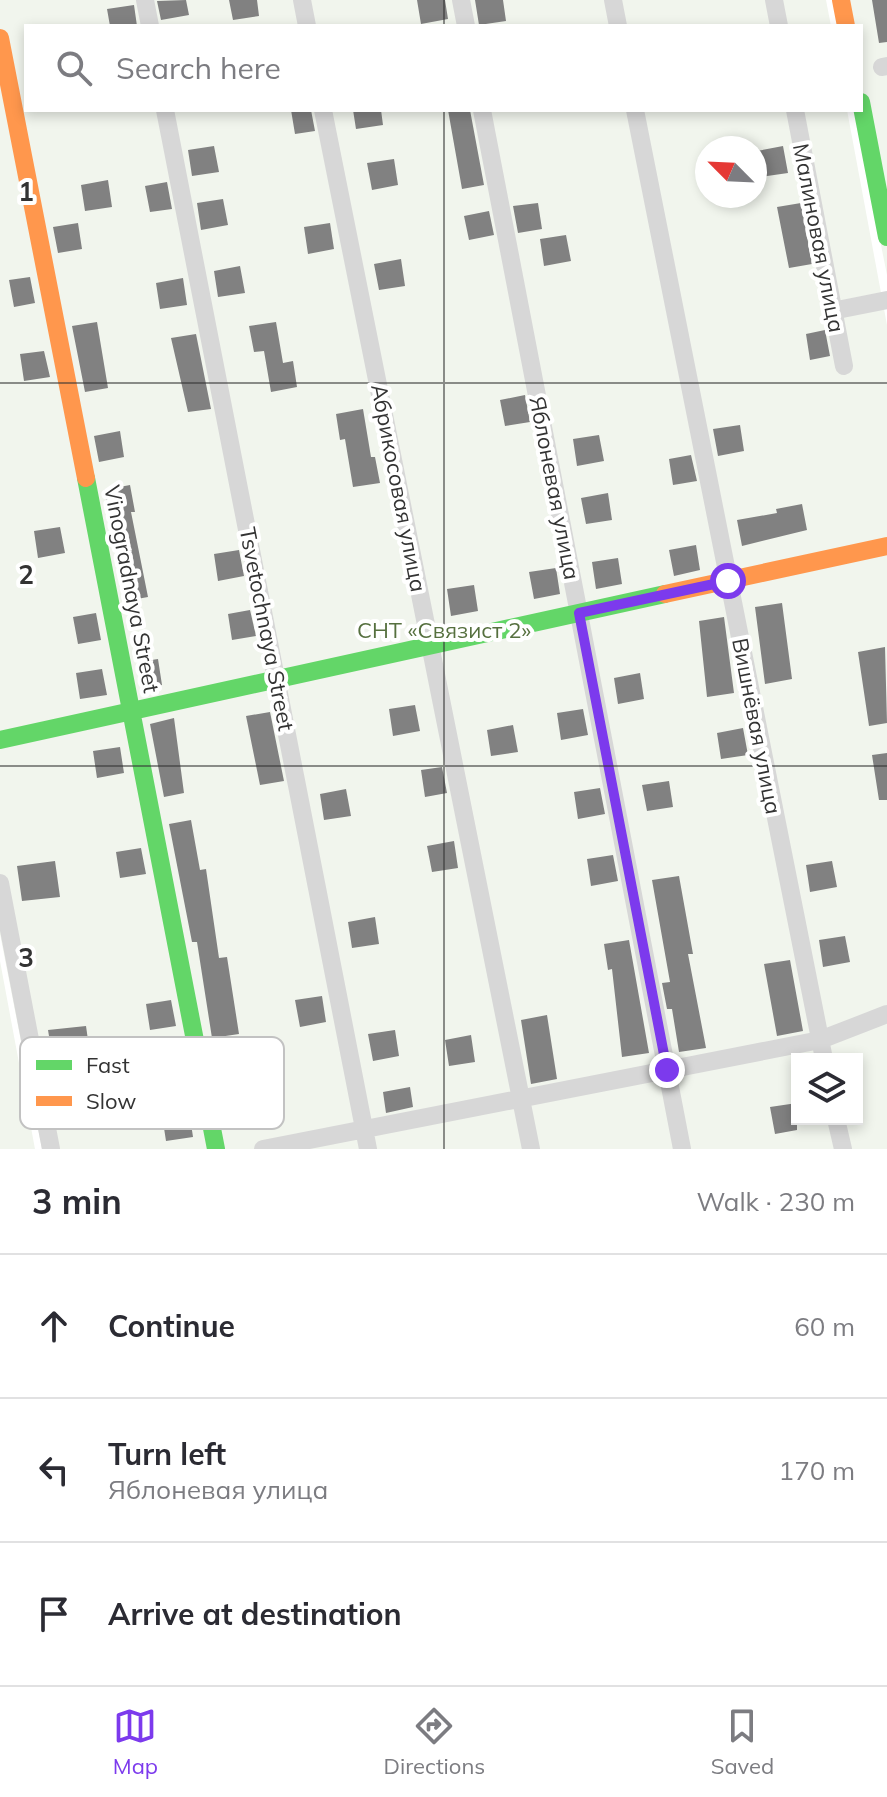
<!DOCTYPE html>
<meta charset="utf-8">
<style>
body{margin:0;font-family:Mulish,sans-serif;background:#f2f2f3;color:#2b2b33}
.controls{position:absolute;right:24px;bottom:24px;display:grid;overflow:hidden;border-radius:0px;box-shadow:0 4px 12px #0003}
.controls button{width:72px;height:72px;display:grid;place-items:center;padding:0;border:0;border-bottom:2px solid #e1e1e2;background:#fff;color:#2b2b33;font:40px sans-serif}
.compass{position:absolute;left:695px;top:136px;width:72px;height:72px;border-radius:50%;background:#fff;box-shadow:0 4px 12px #0003;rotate:294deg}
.stop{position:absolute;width:24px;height:24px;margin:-18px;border:6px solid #7c3aed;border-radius:50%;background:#fff}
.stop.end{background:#7c3aed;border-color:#fff;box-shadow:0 2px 8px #0008}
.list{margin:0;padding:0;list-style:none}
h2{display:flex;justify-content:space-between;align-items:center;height:104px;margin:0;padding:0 32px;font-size:34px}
h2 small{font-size:26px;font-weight:400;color:#7c7c81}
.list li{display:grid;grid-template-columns:52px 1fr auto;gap:24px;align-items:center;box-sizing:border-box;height:144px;padding:0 32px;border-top:2px solid #e1e1e2}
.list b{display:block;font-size:30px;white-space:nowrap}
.list p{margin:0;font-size:26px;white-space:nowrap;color:#7c7c81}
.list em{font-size:26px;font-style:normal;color:#7c7c81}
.icon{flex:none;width:44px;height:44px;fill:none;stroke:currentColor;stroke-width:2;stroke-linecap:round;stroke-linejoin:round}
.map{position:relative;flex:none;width:887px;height:1149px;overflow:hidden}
.search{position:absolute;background:#fff;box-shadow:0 4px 12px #0003;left:24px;right:24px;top:24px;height:88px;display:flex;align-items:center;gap:20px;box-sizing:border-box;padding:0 28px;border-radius:0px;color:#7c7c81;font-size:30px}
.sheet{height:536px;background:#fff}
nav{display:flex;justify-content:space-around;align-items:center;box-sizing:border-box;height:112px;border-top:2px solid #e1e1e2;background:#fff;font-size:22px;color:#7c7c81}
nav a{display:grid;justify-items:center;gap:4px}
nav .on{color:#7c3aed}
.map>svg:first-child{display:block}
</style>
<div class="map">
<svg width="887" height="1149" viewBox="0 0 887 1149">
<rect width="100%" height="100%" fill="#fff"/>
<path fill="#f1f5ed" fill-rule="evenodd" d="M0 0H826L831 26H26V110H847L887 325V1149H42L0 934ZM707 148H755V196H707ZM797 1059H857V1119H797Z
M833 0H887V275L854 110H861V26H838Z
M0 961 35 1149H0Z"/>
<path fill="#818181" d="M186 0 189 15 161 20 157 1Z
M229 0H257L259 16 233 20Z
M417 0H445L448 19 421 24Z
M475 0H503L506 21 479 25Z
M872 0H887V42L879 43Z
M134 5 137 26H110L107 9Z
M291 110H311L315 131 295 134Z
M353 110H381L383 125 356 129Z
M448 110H470L484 185 462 189Z
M214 146 219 172 192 176 188 150Z
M783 146 788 173 761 177 757 151Z
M394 159 398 185 372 190 367 163Z
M108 180 112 207 85 211 81 185Z
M167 182 172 209 150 212 145 186Z
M223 199 228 225 201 230 197 203Z
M538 203 542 229 518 233 513 206Z
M801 203 812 264 789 268 777 207Z
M489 211 494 235 469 240 464 216Z
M78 223 82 249 58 253 53 227Z
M330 223 334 249 308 254 304 227Z
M566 235 571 261 544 266 540 239Z
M401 259 405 286 379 290 374 264Z
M240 266 245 293 218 297 214 271Z
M30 277 35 303 14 307 9 280Z
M183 278 187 305 160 309 156 283Z
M97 322 108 388 85 392 72 326Z
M276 322 283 363 293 361 297 387 271 392 264 351 254 352 249 326Z
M825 330 830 356 810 360 806 334Z
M196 334 211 409 188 412 171 338Z
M44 351 50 377 24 381 20 354Z
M525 395 530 422 505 426 500 400Z
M363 409 371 457H375L380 483 353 487 345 439 340 440 336 414Z
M740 425 744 451 718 456 713 429Z
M120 431 124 457 99 462 94 436Z
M599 435 604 461 577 466 573 439Z
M691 455 697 481 673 485 669 459Z
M130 485 135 512H131L148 597 126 601 104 490Z
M608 493 612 520 586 524 581 498Z
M802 504 807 530 742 546 737 520 777 513 776 509Z
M60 527 65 553 38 558 34 531Z
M696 545 700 570 674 576 669 550Z
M239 550 244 576 218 581 214 554Z
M618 558 622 584 596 589 592 562Z
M556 568 560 594 534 599 529 572Z
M474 585 478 611 451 616 447 589Z
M782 603 792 679 765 684 755 607Z
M250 610 256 636 232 640 228 614Z
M96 613 101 640 78 644 73 617Z
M724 617 734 693 707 697 699 621Z
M885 647 887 723 869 726 858 652Z
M158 659 162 685 143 688 138 662Z
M102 669 107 695 80 699 76 673Z
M640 673 644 699 618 704 614 678Z
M415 705 420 731 393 736 389 709Z
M583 709 588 735 561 740 557 713Z
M270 712 284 781 260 785 246 716Z
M174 718 184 793 164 797 150 724Z
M513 725 518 752 491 756 487 730Z
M743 728 748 755 721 759 717 733Z
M120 747 124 773 97 778 93 751Z
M887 753V800H879L872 755Z
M442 767 447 793 425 797 421 770Z
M669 781 673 807 647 811 642 785Z
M600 788 605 814 578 819 574 792Z
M346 789 351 816 324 820 320 794Z
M191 820 200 870 206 869 219 958 227 957 239 1034 212 1038 197 942H192L169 824Z
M454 841 458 868 432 872 427 846Z
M141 848 146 874 120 878 116 852Z
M613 855 618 881 591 886 587 859Z
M55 861 60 897 22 901 17 866Z
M832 861 837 887 810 892 806 865Z
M679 876 693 954H688L706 1048 679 1052 672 1009H667L662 983 670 982 652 880Z
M375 917 379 944 352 948 348 922Z
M845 936 850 962 823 967 819 940Z
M629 940 649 1053 622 1057 612 969 608 970 604 944Z
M790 960 803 1031 777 1036 764 964Z
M322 996 326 1022 300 1027 295 1000Z
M171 1000 176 1026 150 1030 146 1004Z
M547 1015 557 1079 531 1084 521 1020Z
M86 1026 91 1061 54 1066 48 1030Z
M395 1030 399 1056 373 1061 368 1034Z
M471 1035 475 1062 449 1066 445 1040Z
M410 1087 413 1107 386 1113 383 1092Z
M797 1103V1130L775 1134 770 1107Z
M189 1110 193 1137 166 1141 162 1115Z"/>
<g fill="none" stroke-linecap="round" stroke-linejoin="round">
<path stroke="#d7d7d7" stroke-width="18" d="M145 0 150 26
M302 0 307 26
M461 0 466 26
M613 0 618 26
M774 0 779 26
M882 67 887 66
M165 110 368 1149
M323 110 531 1149
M482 110 682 1149
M635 110 824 1059
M795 110 844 366
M832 311 887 300
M0 883 51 1149
M836 1119 843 1149
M263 1149 820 1040 887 1014"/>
<path stroke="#63d668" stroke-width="18" d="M861 102 887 237
M86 478 216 1149
M0 740 665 594"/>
<path stroke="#ff974d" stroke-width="18" d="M841 0 846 26
M0 38 86 478
M665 594 887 546"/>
</g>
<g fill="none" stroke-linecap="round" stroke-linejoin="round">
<path stroke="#7c3aed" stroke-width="10" d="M667 1070 579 613 728 581"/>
</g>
<path fill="none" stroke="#333" stroke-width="2" stroke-opacity="0.55" d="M444 0V26M444 110V1149M0 383H887M0 766H887"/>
<g text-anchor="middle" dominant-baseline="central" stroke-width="8" stroke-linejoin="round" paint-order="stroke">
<g font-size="22" fill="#333" stroke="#fff">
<text transform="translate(819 238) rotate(79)">Малиновая улица</text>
<text transform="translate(399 488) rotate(79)">Абрикосовая улица</text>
<text transform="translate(555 488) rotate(79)">Яблоневая улица</text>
<text transform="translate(132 589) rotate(79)">Vinogradnaya Street</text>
<text transform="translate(267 629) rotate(79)">Tsvetochnaya Street</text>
<text transform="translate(757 726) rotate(79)">Вишнёвая улица</text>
</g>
<g font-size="22" fill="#56703f" stroke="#fff">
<text x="444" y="630">СНТ «Связист 2»</text>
</g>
</g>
<rect x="20" y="1037" width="264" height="92" rx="12" fill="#fff" stroke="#c2c2c2" stroke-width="2"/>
<rect x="36" y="1060" width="36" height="10" fill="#63d668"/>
<rect x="36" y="1096" width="36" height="10" fill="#ff974d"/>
<g font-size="22" fill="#333">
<text x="86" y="1073">Fast</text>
<text x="86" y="1109">Slow</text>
</g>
<g font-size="26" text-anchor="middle" font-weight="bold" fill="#333" stroke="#fff" stroke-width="8" stroke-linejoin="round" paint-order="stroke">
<text x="26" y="201">1</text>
<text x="26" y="584">2</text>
<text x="26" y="967">3</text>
</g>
</svg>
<div class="controls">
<button><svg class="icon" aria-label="layers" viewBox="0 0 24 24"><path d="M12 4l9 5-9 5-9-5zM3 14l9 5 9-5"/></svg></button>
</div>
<svg class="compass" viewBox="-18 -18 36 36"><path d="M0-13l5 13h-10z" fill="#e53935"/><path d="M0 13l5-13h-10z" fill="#7c7c81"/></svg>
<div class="stop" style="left:728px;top:581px"></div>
<div class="stop end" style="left:667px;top:1070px"></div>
<div class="search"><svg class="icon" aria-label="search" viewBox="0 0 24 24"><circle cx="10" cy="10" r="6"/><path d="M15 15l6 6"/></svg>Search here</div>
</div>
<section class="sheet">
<h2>3 min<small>Walk · 230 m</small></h2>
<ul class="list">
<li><svg class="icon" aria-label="ahead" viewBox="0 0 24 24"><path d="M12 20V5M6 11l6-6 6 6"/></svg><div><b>Continue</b></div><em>60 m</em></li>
<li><svg class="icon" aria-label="left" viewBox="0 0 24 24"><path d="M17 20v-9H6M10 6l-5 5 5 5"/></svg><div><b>Turn left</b><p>Яблоневая улица</p></div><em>170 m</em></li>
<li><svg class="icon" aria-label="arrive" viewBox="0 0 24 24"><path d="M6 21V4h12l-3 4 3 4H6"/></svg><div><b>Arrive at destination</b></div></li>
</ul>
</section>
<nav>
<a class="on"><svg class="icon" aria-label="map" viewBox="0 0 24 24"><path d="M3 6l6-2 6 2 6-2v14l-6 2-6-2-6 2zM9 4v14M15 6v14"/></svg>Map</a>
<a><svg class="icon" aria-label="directions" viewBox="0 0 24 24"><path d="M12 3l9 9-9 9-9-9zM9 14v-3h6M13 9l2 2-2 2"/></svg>Directions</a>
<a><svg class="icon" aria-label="saved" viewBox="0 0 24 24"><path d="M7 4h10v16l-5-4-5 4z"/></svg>Saved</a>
</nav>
